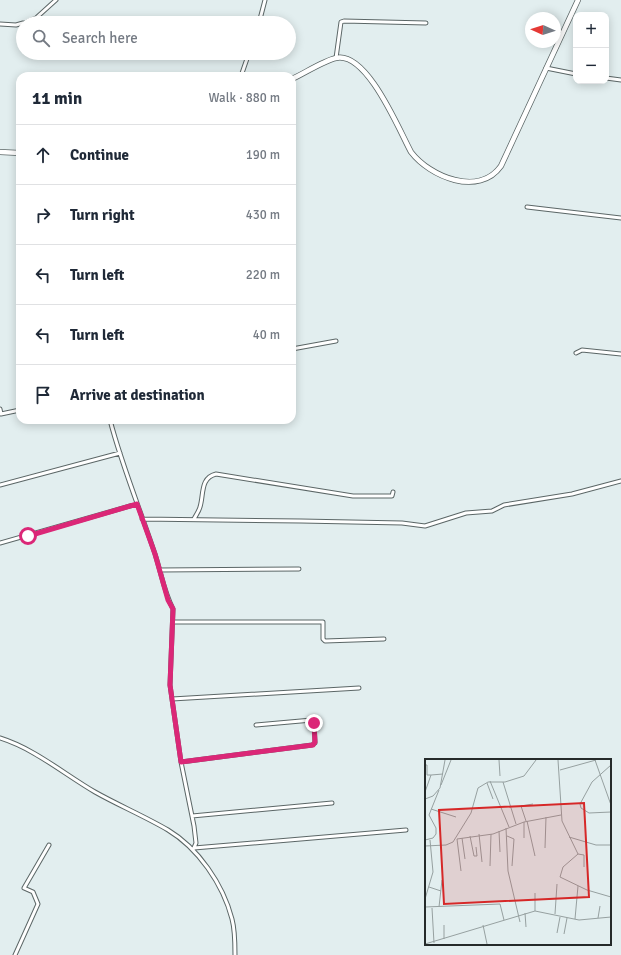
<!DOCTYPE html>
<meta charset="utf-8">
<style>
body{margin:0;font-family:Signika,sans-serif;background:#f6f6f7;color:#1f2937}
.controls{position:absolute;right:12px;top:12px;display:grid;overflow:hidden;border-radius:8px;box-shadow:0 2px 10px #0003}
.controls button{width:36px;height:36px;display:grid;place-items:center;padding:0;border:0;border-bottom:1px solid #e0e1e3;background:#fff;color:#1f2937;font:20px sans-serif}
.compass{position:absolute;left:525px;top:12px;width:36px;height:36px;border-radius:50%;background:#fff;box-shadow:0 2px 10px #0003;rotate:273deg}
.stop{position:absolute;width:12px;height:12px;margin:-9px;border:3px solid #db2777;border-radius:50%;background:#fff}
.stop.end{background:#db2777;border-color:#fff;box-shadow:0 1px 4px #0008}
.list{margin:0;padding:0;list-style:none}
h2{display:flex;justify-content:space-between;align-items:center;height:52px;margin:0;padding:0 16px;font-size:17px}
h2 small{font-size:13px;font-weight:400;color:#747a83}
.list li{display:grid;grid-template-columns:26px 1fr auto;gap:12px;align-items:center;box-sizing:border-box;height:60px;padding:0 16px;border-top:1px solid #e0e1e3}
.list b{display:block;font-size:15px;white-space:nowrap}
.list em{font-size:13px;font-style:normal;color:#747a83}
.icon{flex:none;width:22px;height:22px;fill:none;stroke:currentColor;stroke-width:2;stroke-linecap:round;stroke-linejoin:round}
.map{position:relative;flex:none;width:621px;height:955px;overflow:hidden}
.search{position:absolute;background:#fff;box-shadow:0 2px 10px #0003;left:16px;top:16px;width:280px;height:44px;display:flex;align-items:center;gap:10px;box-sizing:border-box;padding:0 14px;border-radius:22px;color:#747a83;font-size:15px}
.panel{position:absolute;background:#fff;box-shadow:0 2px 10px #0003;left:16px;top:72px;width:280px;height:352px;border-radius:12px}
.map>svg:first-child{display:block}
</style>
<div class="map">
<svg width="621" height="955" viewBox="0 0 621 955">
<rect width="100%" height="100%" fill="#e2eeef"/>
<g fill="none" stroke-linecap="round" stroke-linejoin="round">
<g stroke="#5b6666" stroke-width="5">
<path id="street" d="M25 23 36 18 56 0
M259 23 265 0
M0 24 16 25 23 23
M336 58 341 22 344 21 426 23
M546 68 576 74
M241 76 249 53
M606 78 621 80
M527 207 621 218
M292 349 336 341
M576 353 582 350 621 354
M0 409 1 414 20 410
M110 420C122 466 140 509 155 554 161 572 164 592 173 609L170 685 181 762 194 826 196 843 193 850
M0 485 120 453
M142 519 301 521 402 523 425 526 466 513 492 511 504 505 572 494 621 481
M194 519C196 515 199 511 200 507 204 494 200 478 216 474L353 496H392L393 492
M0 543 137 504
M160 570 299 569
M173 622H323V639L325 641 384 639
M172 699 359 688
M0 738C35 749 64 774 95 792 118 805 144 816 168 830 198 848 223 884 232 919 235 930 235 943 235 955
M181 762 312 745 315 743 314 723 312 720 256 725
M192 816 332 803
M194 848 406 830
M15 955 38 904 33 892 24 888 49 845"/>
</g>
<g stroke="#5b6666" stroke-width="6">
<path id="secondary" d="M292 79C305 73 323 61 336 58 367 51 399 130 411 152 430 177 479 197 501 166L578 0
M0 152 20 153"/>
</g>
<use href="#street" stroke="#fff" stroke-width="3"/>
<use href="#secondary" stroke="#fff" stroke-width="4.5"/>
</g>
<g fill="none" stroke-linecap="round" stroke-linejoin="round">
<path stroke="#db2777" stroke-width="5" d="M28 536 137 504 155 554 168 600 173 609 170 685 181 762 313 745 315 742 314 723"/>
</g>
<g transform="translate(425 759)">
<rect width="186" height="186" fill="#e2eeef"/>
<path fill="none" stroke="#96a0a0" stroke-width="1" d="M74 1 75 17M133 1 137 62 153 95 138 108 135 118 162 131 186 138M170 1 186 46M0 6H2V16H6M186 6 167 23 155 45 156 49 164 54 186 53M135 11 171 1M65 22 84 68M78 23 91 65M62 24 68 40M16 26 26 1M0 33 6 16 18 15M0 40 8 37 15 29 20 1M6 50 31 58M101 62 96 47 108 45M102 62 110 97M99 63V79M81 69 83 112 95 163M74 72 75 93M54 75 57 103M45 77 49 97M82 77 89 80 87 107M144 78 171 86H186M37 79 40 100M32 80 68 75 99 63 136 56M32 80 36 112M0 81 8 79 11 75V69L4 56 14 31M0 87 21 86 28 83 46 54 53 29 63 23H80L99 17 111 1M120 89 121 58M153 95 159 96V108M49 97H52L51 88M65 107 66 75M4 128 16 132M0 140 8 113 5 81M0 148 75 145 79 161M14 148 17 121M7 149 9 184M110 152V134M100 154 101 168M130 155 132 125M173 159 175 147M150 160 153 127M19 166V180M58 166 62 185M132 174 135 158M139 175 142 159M0 185 110 152 154 161 186 158"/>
<path fill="#d62828" fill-opacity="0.15" stroke="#d62828" stroke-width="2" d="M159 44 164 138 19 145 14 51Z"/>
<rect width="186" height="186" fill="none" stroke="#252a2a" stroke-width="2"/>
</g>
</svg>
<div class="controls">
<button>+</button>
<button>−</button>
</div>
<svg class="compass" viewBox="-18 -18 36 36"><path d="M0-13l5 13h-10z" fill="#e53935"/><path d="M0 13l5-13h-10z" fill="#747a83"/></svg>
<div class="stop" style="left:28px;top:536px"></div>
<div class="stop end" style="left:314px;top:723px"></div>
<div class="search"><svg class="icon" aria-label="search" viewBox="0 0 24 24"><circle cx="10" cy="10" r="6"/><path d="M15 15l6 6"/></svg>Search here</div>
<section class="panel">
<h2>11 min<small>Walk · 880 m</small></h2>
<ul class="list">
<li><svg class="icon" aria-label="ahead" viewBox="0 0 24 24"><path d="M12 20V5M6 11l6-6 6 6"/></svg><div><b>Continue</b></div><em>190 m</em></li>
<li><svg class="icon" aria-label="right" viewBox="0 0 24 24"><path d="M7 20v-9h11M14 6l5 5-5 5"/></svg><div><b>Turn right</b></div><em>430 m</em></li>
<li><svg class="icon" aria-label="left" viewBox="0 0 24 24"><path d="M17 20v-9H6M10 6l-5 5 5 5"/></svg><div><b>Turn left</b></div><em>220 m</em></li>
<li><svg class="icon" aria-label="left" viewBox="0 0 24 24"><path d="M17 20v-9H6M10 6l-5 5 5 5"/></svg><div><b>Turn left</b></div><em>40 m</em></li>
<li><svg class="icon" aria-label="arrive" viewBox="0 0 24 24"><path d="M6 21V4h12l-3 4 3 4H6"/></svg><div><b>Arrive at destination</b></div></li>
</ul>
</section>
</div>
